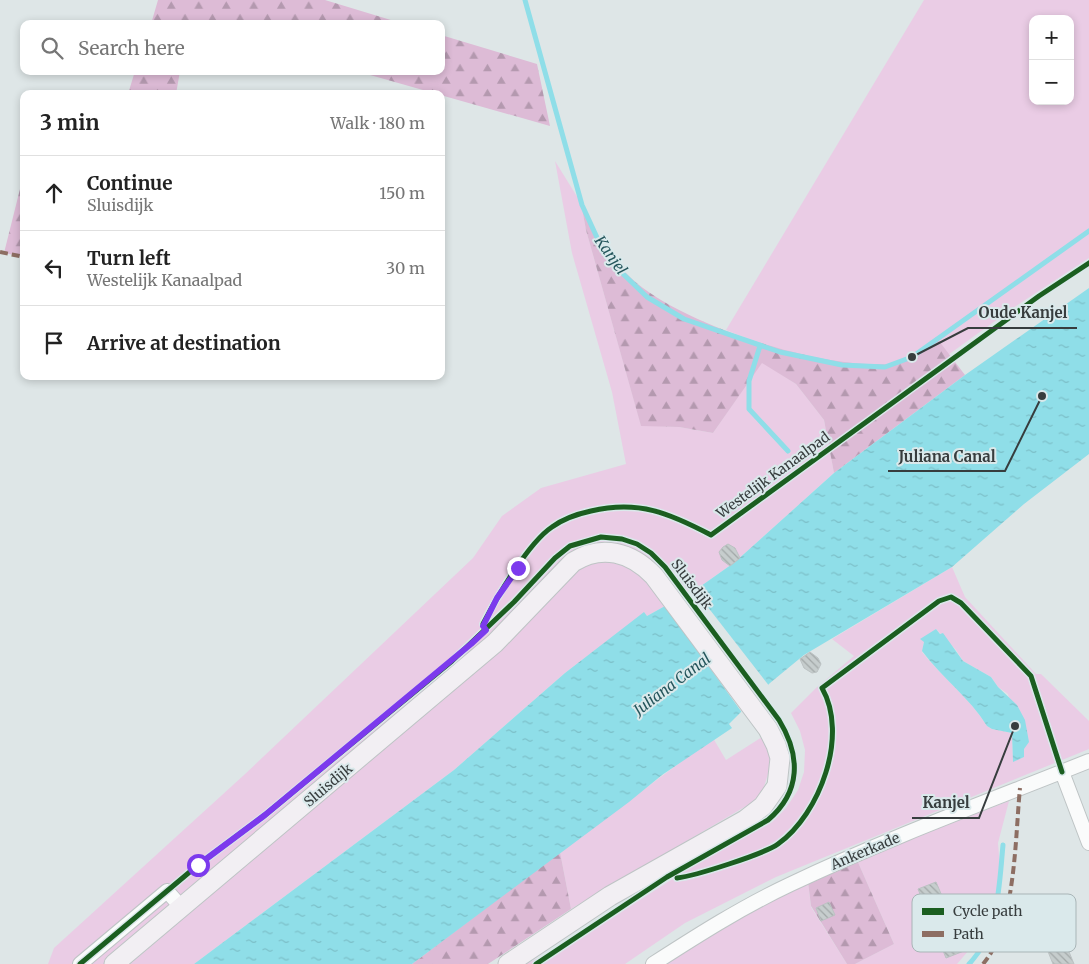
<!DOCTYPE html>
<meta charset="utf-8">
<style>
body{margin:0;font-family:Merriweather,serif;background:#f2f2f2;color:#222}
.controls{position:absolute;right:15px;top:15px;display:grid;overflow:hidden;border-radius:10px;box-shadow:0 2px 8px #0003}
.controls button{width:45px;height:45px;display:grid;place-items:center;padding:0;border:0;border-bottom:1px solid #e0e0e0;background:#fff;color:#222;font:25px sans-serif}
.stop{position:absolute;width:15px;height:15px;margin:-11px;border:4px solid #7c3aed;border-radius:50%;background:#fff}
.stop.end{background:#7c3aed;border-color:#fff;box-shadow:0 1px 5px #0008}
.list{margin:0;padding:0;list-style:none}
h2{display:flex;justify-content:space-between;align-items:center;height:65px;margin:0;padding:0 20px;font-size:21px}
h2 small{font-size:16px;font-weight:400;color:#767676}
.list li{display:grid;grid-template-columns:32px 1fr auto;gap:15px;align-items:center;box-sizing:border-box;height:75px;padding:0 20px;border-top:1px solid #e0e0e0}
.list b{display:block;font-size:19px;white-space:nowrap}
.list p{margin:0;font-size:16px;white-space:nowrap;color:#767676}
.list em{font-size:16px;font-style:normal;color:#767676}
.icon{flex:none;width:28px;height:28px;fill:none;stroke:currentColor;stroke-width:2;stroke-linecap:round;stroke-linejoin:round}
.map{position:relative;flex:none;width:1089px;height:964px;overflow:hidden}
.search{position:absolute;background:#fff;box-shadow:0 2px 8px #0003;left:20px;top:20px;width:425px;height:55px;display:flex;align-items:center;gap:12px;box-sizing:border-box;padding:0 18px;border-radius:10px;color:#767676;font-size:19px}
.panel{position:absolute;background:#fff;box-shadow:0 2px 8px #0003;left:20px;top:90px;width:425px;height:290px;border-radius:10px}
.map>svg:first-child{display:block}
</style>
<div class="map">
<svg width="1089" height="964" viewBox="0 0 1089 964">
<defs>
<pattern id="forest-firs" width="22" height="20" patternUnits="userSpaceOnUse" patternTransform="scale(1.25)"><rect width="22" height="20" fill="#ddbbd6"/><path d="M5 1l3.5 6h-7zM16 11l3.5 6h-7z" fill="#b499af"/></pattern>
<pattern id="water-ripples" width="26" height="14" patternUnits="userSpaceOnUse" patternTransform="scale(1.25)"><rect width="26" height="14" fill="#8fdee8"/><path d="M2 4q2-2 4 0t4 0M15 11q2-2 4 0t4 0" fill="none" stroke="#7cbfc8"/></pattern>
<pattern id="building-back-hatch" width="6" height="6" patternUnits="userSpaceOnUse" patternTransform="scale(1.25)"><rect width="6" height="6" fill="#c6cdcd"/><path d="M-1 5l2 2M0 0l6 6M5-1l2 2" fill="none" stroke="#a2a8a8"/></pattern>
</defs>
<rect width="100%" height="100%" fill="#dee6e7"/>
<path fill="#eacce5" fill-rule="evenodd" d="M924 0H1089V258L1016 306 948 355 936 337C925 346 911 359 898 363 859 374 763 346 726 330ZM1033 19H1070V101H1033Z
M555 161 581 203 586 230 641 425 679 427 713 433 762 362 796 384 824 420 834 473 735 562 701 586 647 616 644 613 565 673 454 770 194 964H130L162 937 110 964H48L54 948 244 775 473 558 502 516 541 488 626 464 612 392 572 253Z
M952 567 965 597 1036 674H1041L1089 721V749L776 877 685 923 625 964H526L593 930 696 864 772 822 786 808 798 790 804 772 805 750 800 731 791 713 816 688 854 656 832 639ZM936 629 956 650 963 661 991 677 998 687 1008 694 1024 757 1013 761 1012 733 992 729 987 726C969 697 943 678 922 652L924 642Z
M762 737 772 761 763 790 753 802 571 909 560 852 713 738 726 760Z
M1009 801 998 843 1001 880 993 922 957 964H855L894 944 857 860Z
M808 882 811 907 847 964H657L684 945Z"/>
<path fill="url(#forest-firs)" d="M158 0H325L404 24H151Z
M441 35 537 64 550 126 356 71H441Z
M135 71H180L176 94H128Z
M21 185 24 186V257L4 253Z
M581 203C592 234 607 255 631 278 679 323 810 365 875 364 882 364 892 365 898 363 912 358 925 346 936 337L965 375 834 473 824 420 796 384 762 363 713 433 679 427 641 426 586 230Z
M560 852 571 909 488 964H412Z
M857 860 894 944 855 964H847L811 906 808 882Z"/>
<path fill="url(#water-ripples)" d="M1089 288V454L1024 504 952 567 804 655 770 683 729 724 732 728 662 775 629 802 412 964H194L454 770 565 673 644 612 647 616 701 586 735 562 834 473 965 375Z
M936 629 940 634 943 633 963 661 991 677 998 687 1017 705 1025 720 1029 742 1024 749V757L1013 762 1012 733 992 729 987 726C969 697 942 678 922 651L924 642 920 639Z"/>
<path fill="#dee6e7" d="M693 588 770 687 743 714 664 604Z"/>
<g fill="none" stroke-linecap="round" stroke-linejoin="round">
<path stroke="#8fdee8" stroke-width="5" d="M525 0 582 205 600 244 617 268 647 297 684 319 780 352 842 365 885 367 912 357 1089 231
M760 346 749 381V409L788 451
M969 964C999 933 999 886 1003 845"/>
</g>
<path fill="url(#building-back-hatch)" stroke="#bcc2c3" d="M728 544 735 548 740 558 730 566 722 560 719 552 723 547Z
M810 652 818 658 821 664 817 672 812 673 804 668 800 659Z
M936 882 948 910 973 900 980 918 955 928 964 951 946 958 918 889Z
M829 902 835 915 821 921 816 908Z
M1065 942 1074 964H1053L1047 949Z"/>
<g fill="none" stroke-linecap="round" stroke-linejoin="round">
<g stroke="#bec4c5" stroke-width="16">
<path id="street" d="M1062 772 1089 843
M80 964 167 891 182 908
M653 964C698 935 742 907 791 884 888 838 989 801 1089 761"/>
</g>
<g stroke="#bec4c5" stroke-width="21">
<path id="secondary" d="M114 964 495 643 573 562C602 544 631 552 654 576L768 729 776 745 780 758 777 786 763 806 745 820 610 896 508 964"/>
</g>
<use href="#street" stroke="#fafbfb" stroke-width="14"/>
<use href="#secondary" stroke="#f2eff3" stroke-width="19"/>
<path stroke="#8d6e63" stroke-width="4" stroke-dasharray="8 4" stroke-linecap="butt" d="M0 252 24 257
M983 964C1016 926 1015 838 1020 788"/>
<g stroke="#dae9eb" stroke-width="8">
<path id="cycleway" d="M486 630 483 624C497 597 528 543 552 527 563 519 577 514 591 511 639 500 669 513 711 535L1039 296 1089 263
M677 878C695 876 764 854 778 844 820 814 849 735 822 688L939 601 951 597 961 603 1031 676 1062 772
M80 964 198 865 265 815 452 661 514 602 555 558 570 546 601 537 622 539 637 544 651 553 665 567 779 720C801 756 801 792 768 820L667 877 536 964"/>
</g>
<use href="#cycleway" stroke="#1b5e20" stroke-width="5"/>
</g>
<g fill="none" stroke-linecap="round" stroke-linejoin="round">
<path stroke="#7c3aed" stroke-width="6" d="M198 865 265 815 471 644 486 630 483 626 497 598 518 568"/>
</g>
<g text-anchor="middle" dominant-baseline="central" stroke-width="4" stroke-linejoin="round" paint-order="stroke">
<g font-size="14" fill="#373d3e" stroke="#dae9eb">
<text transform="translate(773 475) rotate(-36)">Westelijk Kanaalpad</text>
<text transform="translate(692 584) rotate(53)">Sluisdijk</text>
<text transform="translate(328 785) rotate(-40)">Sluisdijk</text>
<text transform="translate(865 851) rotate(-23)">Ankerkade</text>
</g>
<g font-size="15" font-style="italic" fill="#24555b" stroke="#dae9eb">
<text transform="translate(611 255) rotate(55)">Kanjel</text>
<text transform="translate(672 684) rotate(-37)">Juliana Canal</text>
</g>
</g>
<rect x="912" y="894" width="164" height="58" rx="8" fill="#dae9eb" stroke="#a9b5b7" stroke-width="1"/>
<rect x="922" y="908" width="22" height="7" fill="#1b5e20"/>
<rect x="922" y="931" width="22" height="6" fill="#8d6e63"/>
<g font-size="14" fill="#373d3e">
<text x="953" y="916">Cycle path</text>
<text x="953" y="939">Path</text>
</g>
<path fill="none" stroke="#373d3e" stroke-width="2" d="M912 357L968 328H1077M1042 396L1005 471H888M1015 726L979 818H912"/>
<g fill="#373d3e" stroke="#dae9eb" stroke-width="2">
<circle cx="912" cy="357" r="5"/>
<circle cx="1042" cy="396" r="5"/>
<circle cx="1015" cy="726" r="5"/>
</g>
<g font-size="15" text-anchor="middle" font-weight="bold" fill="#373d3e" stroke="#dae9eb" stroke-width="4" stroke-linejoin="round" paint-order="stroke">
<text x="1023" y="318">Oude Kanjel</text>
<text x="947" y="462">Juliana Canal</text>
<text x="946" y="808">Kanjel</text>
</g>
</svg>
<div class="controls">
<button>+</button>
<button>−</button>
</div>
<div class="stop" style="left:198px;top:865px"></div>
<div class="stop end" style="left:518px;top:568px"></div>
<div class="search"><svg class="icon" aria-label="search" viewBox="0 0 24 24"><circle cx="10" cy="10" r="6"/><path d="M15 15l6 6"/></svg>Search here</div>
<section class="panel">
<h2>3 min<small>Walk · 180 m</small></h2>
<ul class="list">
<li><svg class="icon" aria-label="ahead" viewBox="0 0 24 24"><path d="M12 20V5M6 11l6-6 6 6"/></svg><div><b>Continue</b><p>Sluisdijk</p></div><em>150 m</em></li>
<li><svg class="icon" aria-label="left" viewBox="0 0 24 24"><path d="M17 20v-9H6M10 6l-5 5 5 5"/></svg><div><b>Turn left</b><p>Westelijk Kanaalpad</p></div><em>30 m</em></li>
<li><svg class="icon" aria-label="arrive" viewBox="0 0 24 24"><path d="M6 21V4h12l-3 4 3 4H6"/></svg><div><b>Arrive at destination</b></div></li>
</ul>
</section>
</div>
